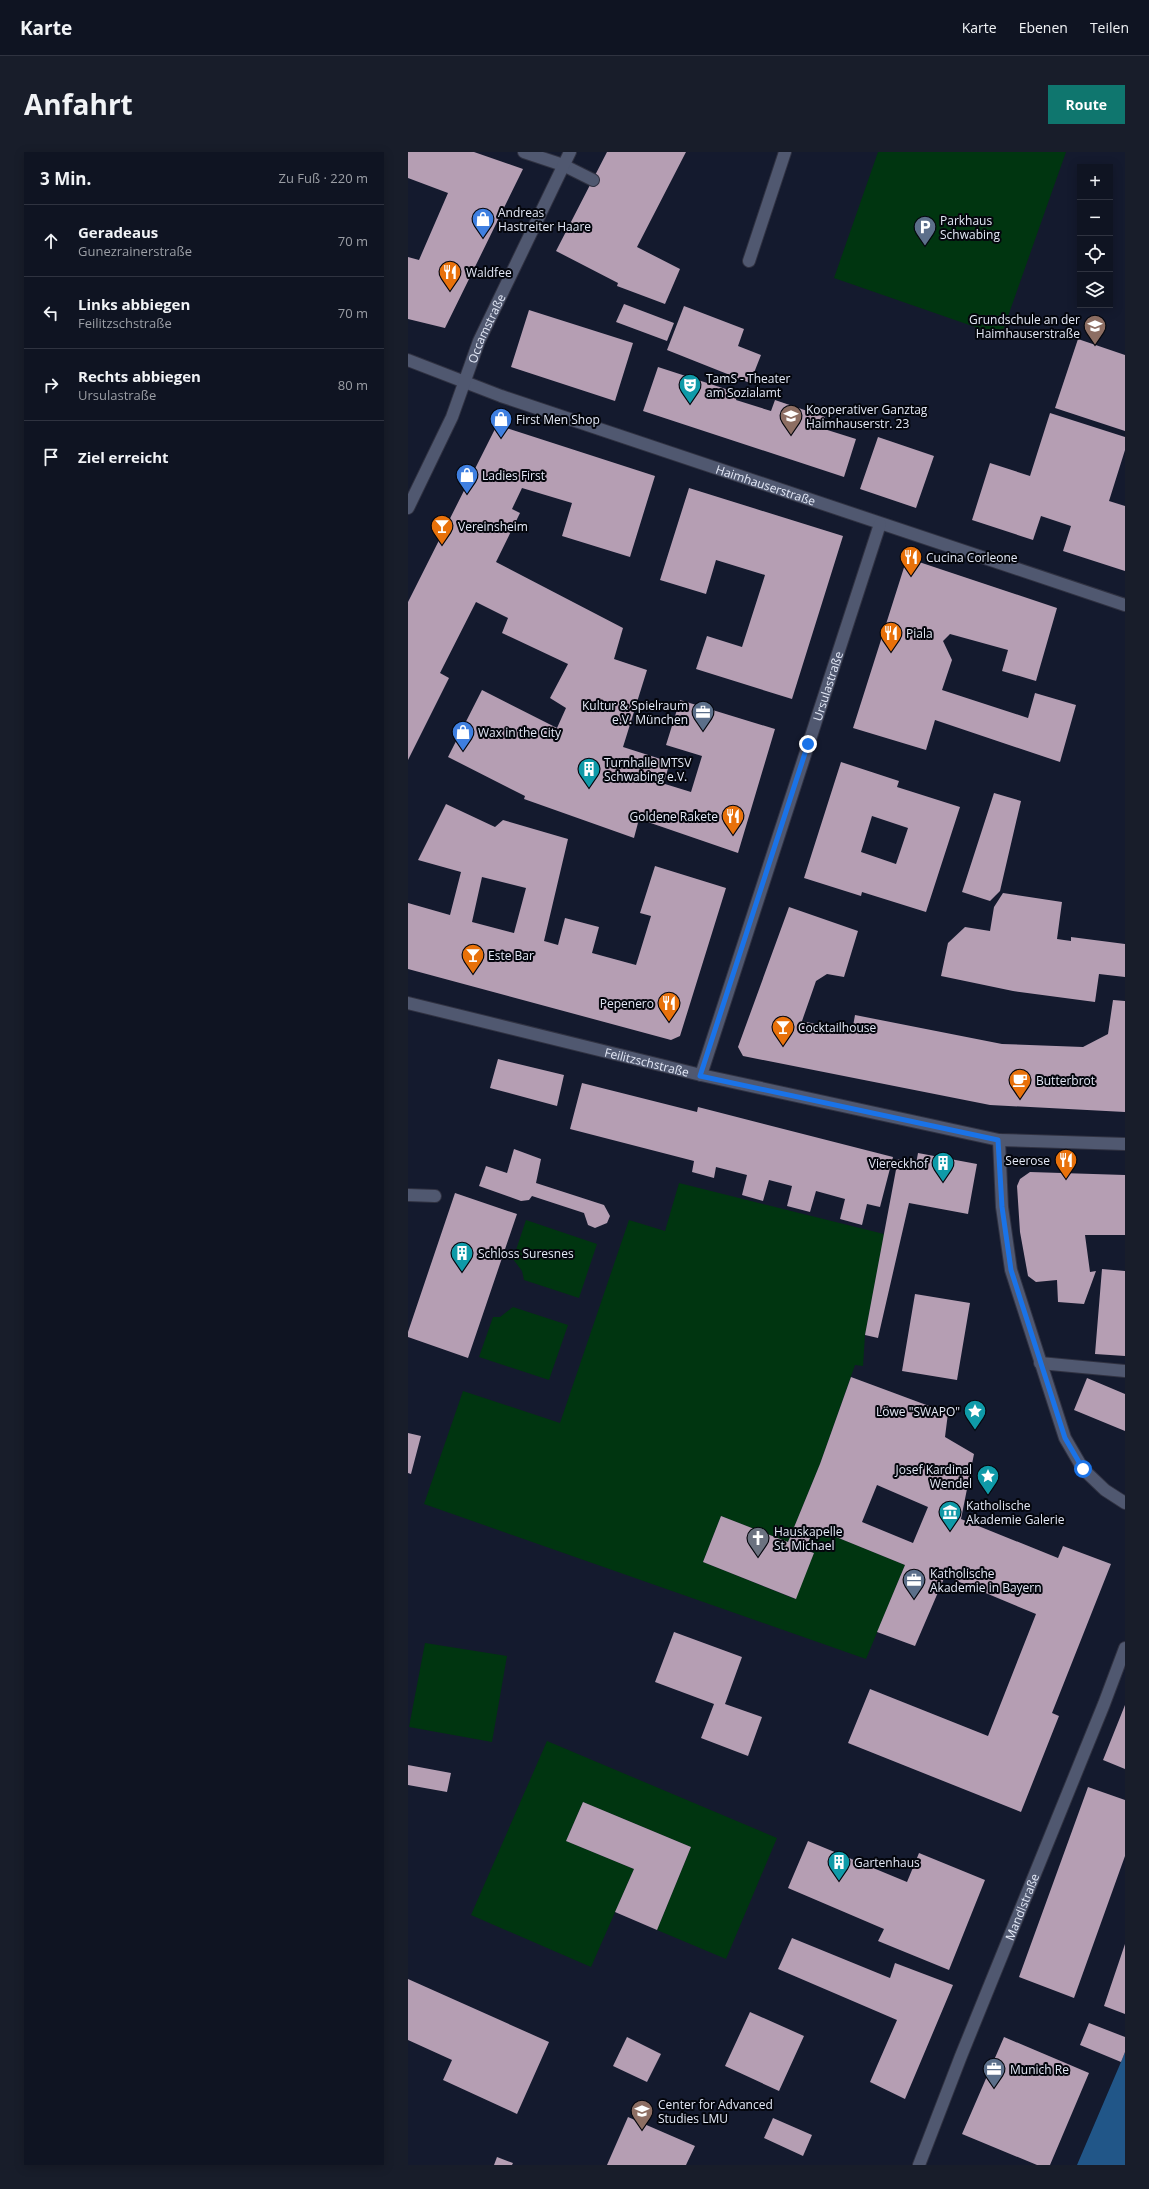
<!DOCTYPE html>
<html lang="de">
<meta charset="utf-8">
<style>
body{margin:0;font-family:"Open Sans",sans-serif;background:#181d2a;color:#f1f3f6}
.controls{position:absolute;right:12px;top:12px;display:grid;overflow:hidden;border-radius:0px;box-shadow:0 2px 10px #0003}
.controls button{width:36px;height:36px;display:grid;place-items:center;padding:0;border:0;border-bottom:1px solid #2f3340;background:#0f1422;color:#f1f3f6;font:20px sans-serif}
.stop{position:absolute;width:12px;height:12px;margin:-9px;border:3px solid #1a73e8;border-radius:50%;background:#fff}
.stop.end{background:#1a73e8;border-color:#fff;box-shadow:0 1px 4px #0008}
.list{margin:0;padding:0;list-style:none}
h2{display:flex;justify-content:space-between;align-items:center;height:52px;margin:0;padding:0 16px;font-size:17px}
h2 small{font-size:13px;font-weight:400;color:#9b9ea5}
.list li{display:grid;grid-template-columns:26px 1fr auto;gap:12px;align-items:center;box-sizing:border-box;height:72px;padding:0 16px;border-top:1px solid #2f3340}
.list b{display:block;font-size:15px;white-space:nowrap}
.list p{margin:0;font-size:13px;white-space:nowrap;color:#9b9ea5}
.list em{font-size:13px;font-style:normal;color:#9b9ea5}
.icon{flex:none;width:22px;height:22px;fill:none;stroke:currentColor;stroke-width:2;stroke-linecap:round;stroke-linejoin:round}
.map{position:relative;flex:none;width:717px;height:2013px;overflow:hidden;border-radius:0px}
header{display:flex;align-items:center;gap:24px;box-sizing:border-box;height:56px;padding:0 20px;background:#0f1422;border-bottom:1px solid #2f3340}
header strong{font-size:19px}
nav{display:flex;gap:22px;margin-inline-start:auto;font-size:14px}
.intro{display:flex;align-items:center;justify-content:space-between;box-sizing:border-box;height:96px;padding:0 24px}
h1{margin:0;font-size:28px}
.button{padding:10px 18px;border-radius:0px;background:#0f766e;color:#fff;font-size:14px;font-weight:700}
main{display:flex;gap:24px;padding:0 24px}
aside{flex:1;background:#0f1422;border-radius:0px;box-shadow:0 2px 10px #0003}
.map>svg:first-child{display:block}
</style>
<header>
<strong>Karte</strong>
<nav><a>Karte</a><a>Ebenen</a><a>Teilen</a></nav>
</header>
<div class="intro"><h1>Anfahrt</h1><a class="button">Route</a></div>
<main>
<aside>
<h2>3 Min.<small>Zu Fuß · 220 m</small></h2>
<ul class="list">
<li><svg class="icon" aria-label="ahead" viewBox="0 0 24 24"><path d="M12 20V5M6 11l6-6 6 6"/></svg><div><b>Geradeaus</b><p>Gunezrainerstraße</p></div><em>70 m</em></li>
<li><svg class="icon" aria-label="left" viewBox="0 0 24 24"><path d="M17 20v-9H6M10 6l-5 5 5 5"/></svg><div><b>Links abbiegen</b><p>Feilitzschstraße</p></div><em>70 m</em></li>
<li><svg class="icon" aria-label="right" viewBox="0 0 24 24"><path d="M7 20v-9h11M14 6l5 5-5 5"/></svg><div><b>Rechts abbiegen</b><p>Ursulastraße</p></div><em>80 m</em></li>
<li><svg class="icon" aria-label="arrive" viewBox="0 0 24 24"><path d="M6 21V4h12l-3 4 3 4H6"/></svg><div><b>Ziel erreicht</b></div></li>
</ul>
</aside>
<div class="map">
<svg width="717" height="2013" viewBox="0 0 717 2013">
<rect width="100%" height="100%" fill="#141a2e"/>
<path fill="#003510" d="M470 0H658L593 184 426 126Z
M271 1031 476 1082 457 1183 455 1214 447 1213 412 1312 380 1390 313 1364 295 1410 387 1447 406 1401 397 1398 406 1376 497 1413 458 1507 16 1352 55 1239 152 1271 221 1068 257 1079Z
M118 1068 189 1092 171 1146 116 1128 114 1119 105 1107Z
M105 1155 160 1173 141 1228 71 1205 85 1165H92Z
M17 1491 99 1504 84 1590 1 1575Z
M139 1589 369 1686 318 1807 249 1778 283 1695 175 1650 158 1689 226 1717 183 1815 63 1763Z"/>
<path fill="#215688" d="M717 1900V2013H669L713 1910Z"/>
<path fill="#b59eb3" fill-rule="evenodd" d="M0 0H66L115 17 37 176 0 167V105L11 108 40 41 0 26Z
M199 0H278L229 95 272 117 257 152 209 134 210 131 148 99Z
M216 152 266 171 259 189 208 170Z
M276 154 336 177 330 194 353 203 342 231 259 198Z
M121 158 225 191 207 249 103 215Z
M670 187 717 203V279L647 256Z
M250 215 330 241 328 248 363 259 367 248 417 265 413 276 448 287 436 325 235 259Z
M642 261 717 285V298L701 349 717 354V419L655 399 663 374 633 364 625 388 564 368 582 311 622 324Z
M89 273 247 324 222 405 154 384 164 351 114 336 104 357 112 361 88 410 215 476 206 507 239 518 215 595 262 610 256 630 244 626V628L283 640 294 604 258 593 272 548 367 577 330 701 231 667 226 686 116 647 117 644 40 605 74 538 149 576 158 556 142 546 160 512 94 481 100 466 68 450 32 521 41 526 0 608V450Z
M470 285 526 304 508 356 452 337Z
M281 336 435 384 384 547 288 517 299 484 334 495 357 423 308 408 298 442 252 428Z
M499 406 649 456 628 529 594 519 600 498 542 482 535 489 544 508 534 538 620 566 627 541 668 553 652 610 527 568 518 598 445 576Z
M433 610 491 629 489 635 552 655 518 760 454 740 453 744 396 726ZM464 664 500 676 488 712 453 700Z
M586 641 613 649 592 739 582 749 554 740Z
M38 652 87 675 95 668 160 687 136 789 150 793 157 766 191 775 184 801 228 813 243 764 232 761 247 714 318 736 272 884 263 888 0 817V751L42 763 53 720 10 708ZM74 725 118 736 106 781 64 770Z
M595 741 654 750 649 787 663 789V785L717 792V825L691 822 687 850 605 839 533 824 540 791 557 775 582 779 586 755Z
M381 755 450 779 436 825 419 822 408 829 394 869 444 880 447 863 594 892 675 895 700 882 705 848 717 849V960L582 953 335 904 330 895Z
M90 907 156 923 149 954 82 936Z
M174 931 289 960 290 955 485 1005 472 1055 459 1052 454 1073 432 1067 437 1047 408 1039 402 1060 379 1054 384 1034 361 1028 355 1049 334 1043 339 1023 308 1015 306 1026 284 1020 286 1009 162 977Z
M106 997 133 1007 128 1031 196 1053 202 1064 199 1071 187 1076 180 1073 176 1061 124 1044 121 1048 113 1049 71 1034 78 1014 99 1021Z
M510 1001 569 1012 560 1062 501 1051 470 1186 457 1183 490 1007 508 1012Z
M622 1020 717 1023V1083H677L682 1120 688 1119 676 1152 650 1150 649 1128 628 1130 620 1124 612 1080 609 1034 612 1027Z
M47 1041 109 1062 60 1206 0 1185V1180Z
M694 1117 717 1119V1204L687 1202Z
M507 1142 562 1151 549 1228 494 1219Z
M443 1225 540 1261 537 1285 566 1302 553 1367 650 1406 655 1394 703 1412 644 1561 651 1564 613 1660 440 1591 462 1537 580 1584 628 1462 537 1424 507 1494 469 1480 497 1413 406 1376 397 1398 406 1401 388 1447 295 1410 313 1364 380 1390 412 1312ZM469 1333 520 1355 505 1391 454 1370Z
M679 1226 717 1242V1279L666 1258Z
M0 1281 13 1284 3 1322 0 1321Z
M266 1480 334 1505 317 1552 354 1565 340 1604 293 1586 306 1552 247 1530Z
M717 1553V1617L695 1608Z
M0 1613 43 1621 39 1640 0 1633Z
M680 1635 717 1648V1704L666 1846 611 1825Z
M175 1650 283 1695 249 1778 207 1760 226 1717 158 1689Z
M400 1689 499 1730 511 1701 577 1728 541 1818 470 1789 476 1777 380 1736Z
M384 1786 482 1826 487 1811 545 1833 497 1947 462 1930 489 1868 370 1817Z
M717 1792V1862L696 1854Z
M0 1827 141 1890 109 1962 35 1928 44 1908 0 1888Z
M342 1860 396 1884 371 1939 317 1914Z
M681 1871 717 1885V1900L713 1910 672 1893Z
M219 1885 253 1902 239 1930 205 1914Z
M596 1885 681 1921 642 2013H629L554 1982Z
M220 1965 287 1994 278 2013H199Z
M365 1966 404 1983 395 2004 356 1986Z
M89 2005 105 2011 104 2013H86Z"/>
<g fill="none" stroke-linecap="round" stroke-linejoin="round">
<g stroke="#303242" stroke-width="14">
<path id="lane" d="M155 13 185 28
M341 109 377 0
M0 1043 27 1044
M632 1211 717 1219"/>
</g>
<g stroke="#303242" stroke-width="14">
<g id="street">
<path d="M116 0 155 13"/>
<path id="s1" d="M0 208 93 244 717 453"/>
<path id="s2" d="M0 356 44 265 71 189 162 0"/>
<path id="s3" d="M0 851 293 923 591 988 717 992"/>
<path id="s4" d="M293 923 472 372"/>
<path d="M591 988 594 1055 603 1118 657 1286 675 1317 697 1338 717 1351"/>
<path id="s5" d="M511 2013 553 1904 696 1552 717 1496"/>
</g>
</g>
<use href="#lane" stroke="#505870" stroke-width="12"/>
<use href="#street" stroke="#505870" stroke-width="12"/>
</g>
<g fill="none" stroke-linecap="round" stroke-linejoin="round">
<path stroke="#1a73e8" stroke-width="5" d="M400 592 292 924 590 988 594 1055 603 1118 657 1286 675 1317"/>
</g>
<defs>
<g id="shop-pin" transform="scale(1.15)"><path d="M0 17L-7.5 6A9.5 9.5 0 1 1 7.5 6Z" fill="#3f7fe0" stroke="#04060d"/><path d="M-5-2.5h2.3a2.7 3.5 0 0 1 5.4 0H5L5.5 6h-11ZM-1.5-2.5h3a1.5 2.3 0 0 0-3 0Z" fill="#fff"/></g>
<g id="parking-pin" transform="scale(1.15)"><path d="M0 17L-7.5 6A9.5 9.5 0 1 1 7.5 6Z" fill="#5c6f8a" stroke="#04060d"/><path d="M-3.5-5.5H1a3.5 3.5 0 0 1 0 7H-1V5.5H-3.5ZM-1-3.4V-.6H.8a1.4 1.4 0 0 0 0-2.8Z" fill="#fff"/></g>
<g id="restaurant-pin" transform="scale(1.15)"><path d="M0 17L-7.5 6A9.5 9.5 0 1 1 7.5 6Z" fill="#e8710a" stroke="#04060d"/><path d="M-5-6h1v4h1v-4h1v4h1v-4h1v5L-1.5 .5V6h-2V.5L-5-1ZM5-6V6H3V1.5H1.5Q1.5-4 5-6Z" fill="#fff"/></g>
<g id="school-pin" transform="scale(1.15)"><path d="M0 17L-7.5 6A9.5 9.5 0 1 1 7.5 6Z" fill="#8d6e63" stroke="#04060d"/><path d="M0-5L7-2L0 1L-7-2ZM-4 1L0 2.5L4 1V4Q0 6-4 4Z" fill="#fff"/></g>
<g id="theatre-pin" transform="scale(1.15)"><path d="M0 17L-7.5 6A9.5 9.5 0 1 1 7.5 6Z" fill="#0f9aa8" stroke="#04060d"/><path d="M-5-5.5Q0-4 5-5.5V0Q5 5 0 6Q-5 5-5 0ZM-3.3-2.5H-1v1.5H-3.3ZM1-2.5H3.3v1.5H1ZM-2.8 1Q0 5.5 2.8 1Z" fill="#fff"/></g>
<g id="bar-pin" transform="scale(1.15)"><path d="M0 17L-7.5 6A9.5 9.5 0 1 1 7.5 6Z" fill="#e8710a" stroke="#04060d"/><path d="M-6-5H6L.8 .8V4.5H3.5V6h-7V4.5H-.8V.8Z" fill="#fff"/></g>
<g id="office-pin" transform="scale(1.15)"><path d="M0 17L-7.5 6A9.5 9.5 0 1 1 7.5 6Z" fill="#5c6f8a" stroke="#04060d"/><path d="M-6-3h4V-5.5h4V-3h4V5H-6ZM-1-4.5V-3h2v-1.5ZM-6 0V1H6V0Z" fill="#fff"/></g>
<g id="building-pin" transform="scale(1.15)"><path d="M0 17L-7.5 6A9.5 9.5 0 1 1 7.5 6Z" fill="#0f9aa8" stroke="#04060d"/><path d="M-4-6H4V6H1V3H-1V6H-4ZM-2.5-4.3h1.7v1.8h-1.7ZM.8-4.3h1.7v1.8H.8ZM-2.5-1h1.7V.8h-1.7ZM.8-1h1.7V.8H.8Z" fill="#fff"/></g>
<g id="cafe-pin" transform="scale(1.15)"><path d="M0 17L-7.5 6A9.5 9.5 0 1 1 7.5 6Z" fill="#e8710a" stroke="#04060d"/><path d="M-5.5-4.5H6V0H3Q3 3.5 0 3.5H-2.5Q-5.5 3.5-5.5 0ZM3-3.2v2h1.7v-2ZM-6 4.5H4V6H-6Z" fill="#fff"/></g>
<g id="sight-pin" transform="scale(1.15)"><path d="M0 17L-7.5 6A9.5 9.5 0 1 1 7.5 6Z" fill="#0f9aa8" stroke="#04060d"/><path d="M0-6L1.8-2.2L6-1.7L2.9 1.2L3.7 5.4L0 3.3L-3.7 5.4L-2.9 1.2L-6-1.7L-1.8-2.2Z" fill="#fff"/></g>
<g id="museum-pin" transform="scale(1.15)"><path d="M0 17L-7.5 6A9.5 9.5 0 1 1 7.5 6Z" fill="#0f9aa8" stroke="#04060d"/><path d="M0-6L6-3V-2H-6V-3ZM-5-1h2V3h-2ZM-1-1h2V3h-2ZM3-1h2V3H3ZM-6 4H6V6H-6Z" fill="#fff"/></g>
<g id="church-pin" transform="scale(1.15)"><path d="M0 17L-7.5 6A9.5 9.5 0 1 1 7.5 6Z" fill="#6b7280" stroke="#04060d"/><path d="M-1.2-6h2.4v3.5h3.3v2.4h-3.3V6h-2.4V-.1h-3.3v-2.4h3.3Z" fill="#fff"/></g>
<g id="university-pin" transform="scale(1.15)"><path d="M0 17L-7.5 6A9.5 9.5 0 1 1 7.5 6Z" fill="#8d6e63" stroke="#04060d"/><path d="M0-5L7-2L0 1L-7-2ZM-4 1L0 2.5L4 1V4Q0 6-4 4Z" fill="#fff"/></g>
</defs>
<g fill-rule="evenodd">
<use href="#shop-pin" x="75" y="67"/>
<use href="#parking-pin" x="517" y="75"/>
<use href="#restaurant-pin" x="42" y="120"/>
<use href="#school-pin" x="687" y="174"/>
<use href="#theatre-pin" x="282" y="233"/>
<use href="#school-pin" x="383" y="264"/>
<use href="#shop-pin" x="93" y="267"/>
<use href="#shop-pin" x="59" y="323"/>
<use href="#bar-pin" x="34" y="374"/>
<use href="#restaurant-pin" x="503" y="405"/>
<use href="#restaurant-pin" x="483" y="481"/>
<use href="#office-pin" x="295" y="560"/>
<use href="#shop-pin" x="55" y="580"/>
<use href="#building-pin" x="181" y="617"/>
<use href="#restaurant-pin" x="325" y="664"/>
<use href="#bar-pin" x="65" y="803"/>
<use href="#restaurant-pin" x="261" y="851"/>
<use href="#bar-pin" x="375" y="875"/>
<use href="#cafe-pin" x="612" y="928"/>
<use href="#restaurant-pin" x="658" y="1008"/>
<use href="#building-pin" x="535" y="1011"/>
<use href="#building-pin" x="54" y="1101"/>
<use href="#sight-pin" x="567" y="1259"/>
<use href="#sight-pin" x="580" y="1324"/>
<use href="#museum-pin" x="542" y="1360"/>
<use href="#church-pin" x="350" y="1386"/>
<use href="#office-pin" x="506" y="1428"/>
<use href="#building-pin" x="431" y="1710"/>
<use href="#office-pin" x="586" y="1917"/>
<use href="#university-pin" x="234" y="1959"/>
</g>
<g text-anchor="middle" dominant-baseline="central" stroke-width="4" stroke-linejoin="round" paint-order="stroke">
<g font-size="12" fill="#e3e8f6" stroke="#04060d" text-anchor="start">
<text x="90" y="60">Andreas<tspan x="90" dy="14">Hastreiter Haare</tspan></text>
<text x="532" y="68">Parkhaus<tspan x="532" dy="14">Schwabing</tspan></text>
<text x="58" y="120">Waldfee</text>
<text x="672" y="167" text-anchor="end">Grundschule an der<tspan x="672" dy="14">Haimhauserstraße</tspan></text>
<text x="298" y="226">TamS - Theater<tspan x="298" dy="14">am Sozialamt</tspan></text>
<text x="398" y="257">Kooperativer Ganztag<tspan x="398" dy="14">Haimhauserstr. 23</tspan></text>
<text x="108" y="267">First Men Shop</text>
<text x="74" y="323">Ladies First</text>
<text x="50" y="374">Vereinsheim</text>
<text x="518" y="405">Cucina Corleone</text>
<text x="498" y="481">Piala</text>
<text x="280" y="553" text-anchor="end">Kultur &amp; Spielraum<tspan x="280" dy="14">e.V. München</tspan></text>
<text x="70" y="580">Wax in the City</text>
<text x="196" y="610">Turnhalle MTSV<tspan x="196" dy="14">Schwabing e.V.</tspan></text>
<text x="310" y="664" text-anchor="end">Goldene Rakete</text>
<text x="80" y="803">Este Bar</text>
<text x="246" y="851" text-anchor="end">Pepenero</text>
<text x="390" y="875">Cocktailhouse</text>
<text x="628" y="928">Butterbrot</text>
<text x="642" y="1008" text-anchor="end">Seerose</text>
<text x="520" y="1011" text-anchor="end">Viereckhof</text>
<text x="70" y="1101">Schloss Suresnes</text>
<text x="552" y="1259" text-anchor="end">Löwe "SWAPO"</text>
<text x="564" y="1317" text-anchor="end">Josef Kardinal<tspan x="564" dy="14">Wendel</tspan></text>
<text x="558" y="1353">Katholische<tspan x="558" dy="14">Akademie Galerie</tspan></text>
<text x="366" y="1379">Hauskapelle<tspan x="366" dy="14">St. Michael</tspan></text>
<text x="522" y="1421">Katholische<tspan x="522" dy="14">Akademie in Bayern</tspan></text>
<text x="446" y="1710">Gartenhaus</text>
<text x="602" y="1917">Munich Re</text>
<text x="250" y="1952">Center for Advanced<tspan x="250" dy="14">Studies LMU</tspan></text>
</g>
<g font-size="12" fill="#e3e8f6" stroke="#04060d">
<text stroke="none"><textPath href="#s2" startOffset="196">Occamstraße</textPath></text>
<text stroke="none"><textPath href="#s1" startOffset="379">Haimhauserstraße</textPath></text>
<text stroke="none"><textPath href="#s4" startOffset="409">Ursulastraße</textPath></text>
<text stroke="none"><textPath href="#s3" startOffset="246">Feilitzschstraße</textPath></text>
<text stroke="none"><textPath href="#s5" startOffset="278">Mandlstraße</textPath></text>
</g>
</g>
</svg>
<div class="controls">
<button>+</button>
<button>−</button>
<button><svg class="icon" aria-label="locate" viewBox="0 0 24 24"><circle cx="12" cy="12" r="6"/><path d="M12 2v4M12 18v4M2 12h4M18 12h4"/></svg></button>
<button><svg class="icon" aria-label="layers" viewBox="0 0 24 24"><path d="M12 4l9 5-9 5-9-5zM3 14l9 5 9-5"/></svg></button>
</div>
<div class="stop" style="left:675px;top:1317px"></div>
<div class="stop end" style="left:400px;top:592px"></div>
</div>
</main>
